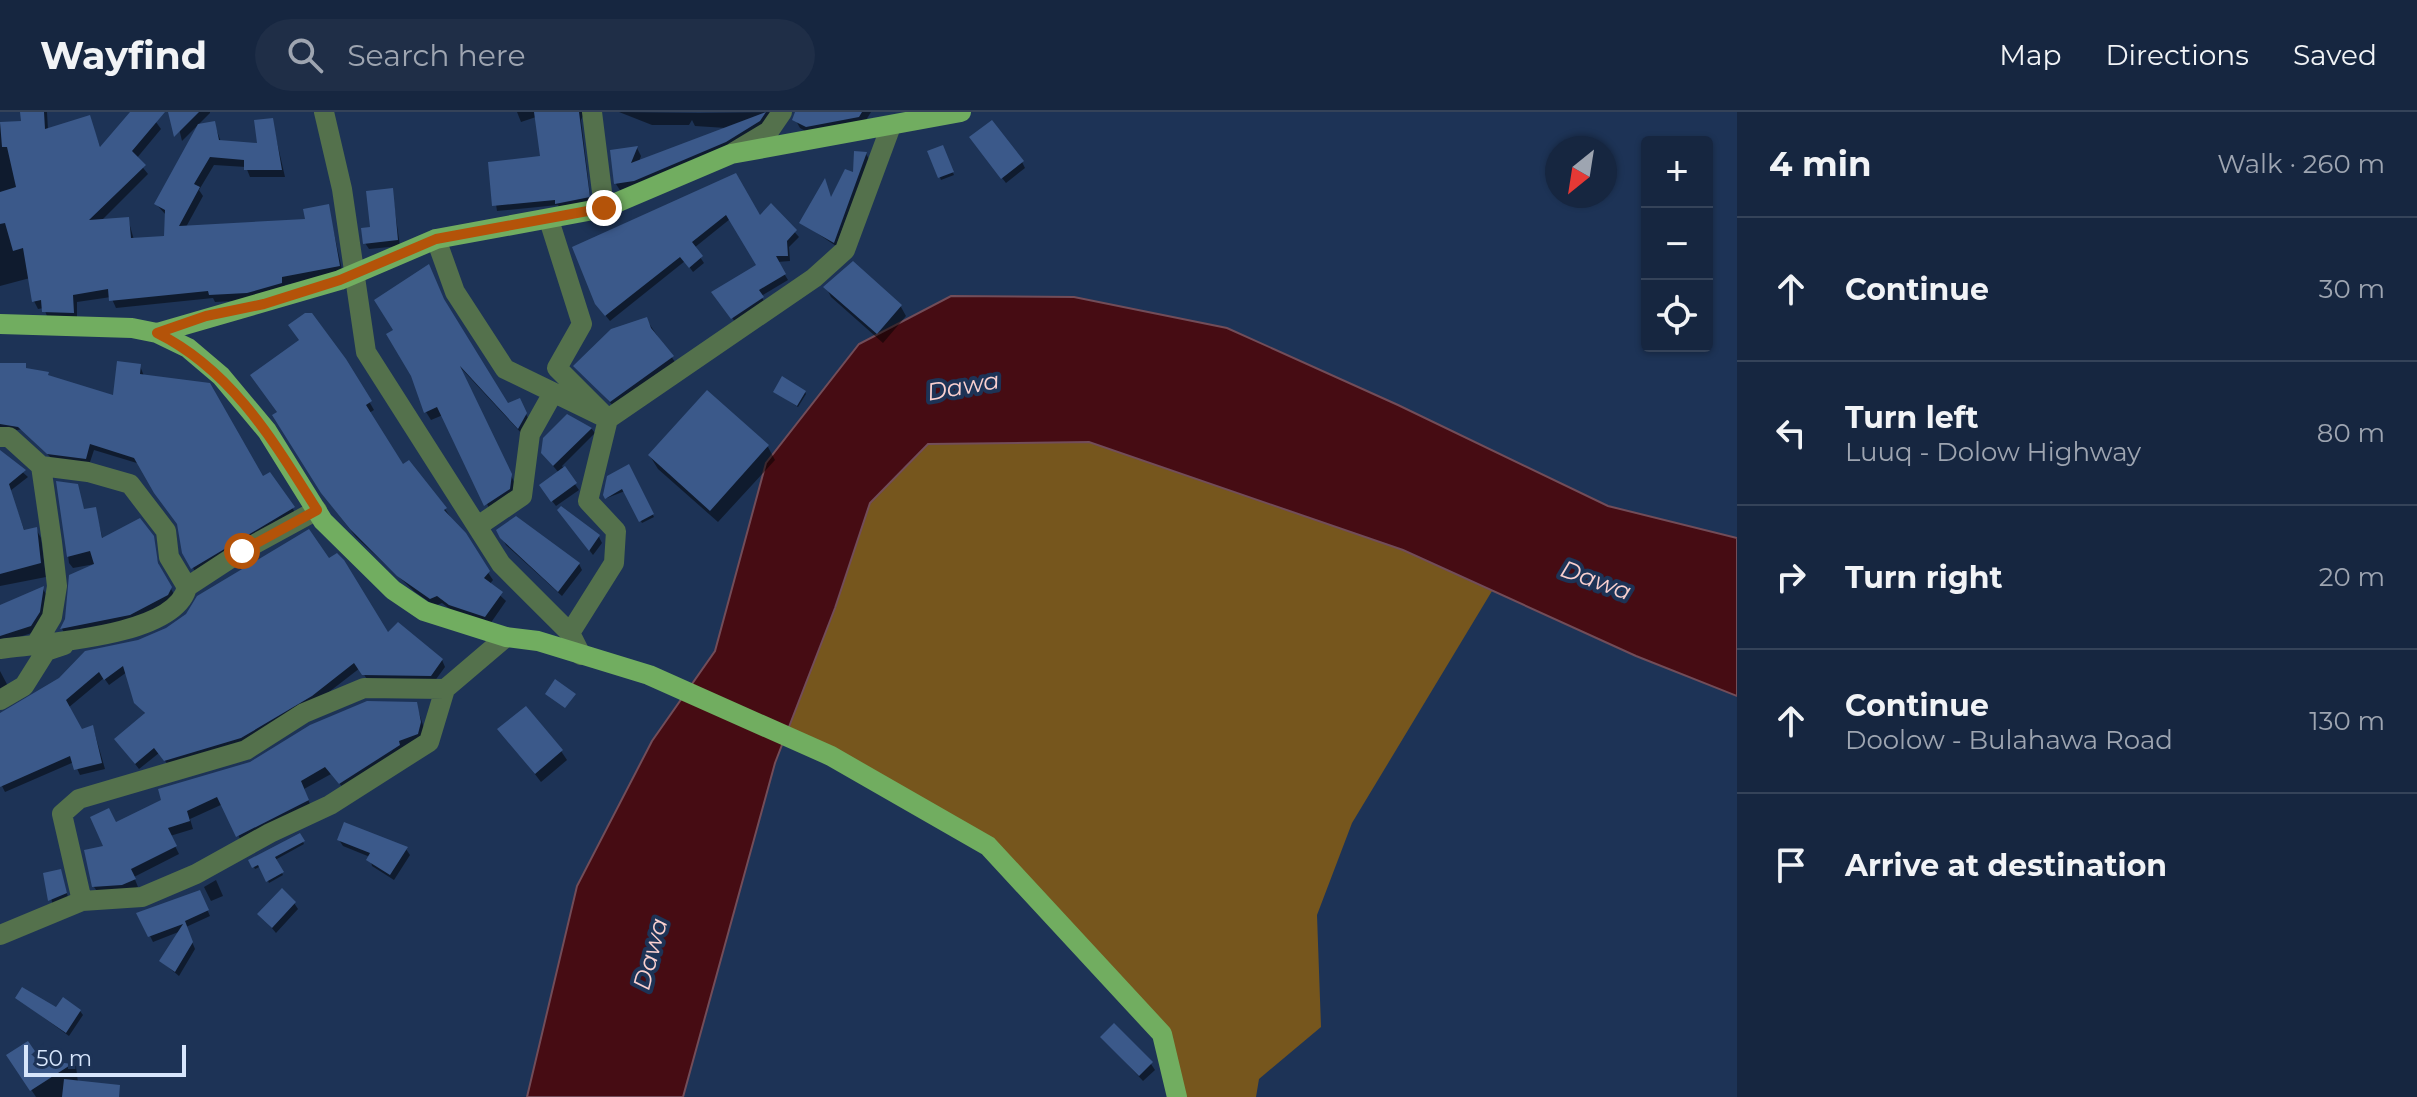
<!DOCTYPE html>
<meta charset="utf-8">
<style>
body{margin:0;font-family:Montserrat,sans-serif;background:#1f2e47;color:#f1f3f6}
.controls{position:absolute;right:24px;top:24px;display:grid;overflow:hidden;border-radius:8px;box-shadow:0 2px 6px #0004}
.controls button{width:72px;height:72px;display:grid;place-items:center;padding:0;border:0;border-bottom:2px solid #354359;background:#162640;color:#f1f3f6;font:40px sans-serif}
.compass{position:absolute;left:1545px;top:24px;width:72px;height:72px;border-radius:50%;background:#162640;box-shadow:0 2px 6px #0004;rotate:210deg}
.scale{position:absolute;left:24px;bottom:20px;width:162px;box-sizing:border-box;padding-left:8px;border:4px solid #d7e6fc;border-top:0;font-size:22px;line-height:28px;white-space:nowrap;color:#d7e6fc;-webkit-text-stroke:6px #1d3356;paint-order:stroke}
.stop{position:absolute;width:24px;height:24px;margin:-18px;border:6px solid #b45309;border-radius:50%;background:#fff}
.stop.end{background:#b45309;border-color:#fff;box-shadow:0 2px 8px #0008}
.list{margin:0;padding:0;list-style:none}
h2{display:flex;justify-content:space-between;align-items:center;height:104px;margin:0;padding:0 32px;font-size:34px}
h2 small{font-size:26px;font-weight:400;color:#9ea5b1}
.list li{display:grid;grid-template-columns:52px 1fr auto;gap:24px;align-items:center;box-sizing:border-box;height:144px;padding:0 32px;border-top:2px solid #354359}
.list b{display:block;font-size:30px;white-space:nowrap}
.list p{margin:0;font-size:26px;white-space:nowrap;color:#9ea5b1}
.list em{font-size:26px;font-style:normal;color:#9ea5b1}
.icon{flex:none;width:44px;height:44px;fill:none;stroke:currentColor;stroke-width:2;stroke-linecap:round;stroke-linejoin:round}
.map{position:relative;flex:none;width:1737px;height:985px;overflow:hidden}
header{display:flex;align-items:center;gap:48px;box-sizing:border-box;height:112px;padding:0 40px;background:#162640;border-bottom:2px solid #354359}
header strong{font-size:38px}
nav{display:flex;gap:44px;margin-inline-start:auto;font-size:28px}
.search{width:560px;height:72px;background:#1f2e47;display:flex;align-items:center;gap:20px;box-sizing:border-box;padding:0 28px;border-radius:44px;color:#9ea5b1;font-size:30px}
main{display:flex}
aside{flex:1;background:#162640}
.map>svg:first-child{display:block}
</style>
<header>
<strong>Wayfind</strong>
<div class="search"><svg class="icon" aria-label="search" viewBox="0 0 24 24"><circle cx="10" cy="10" r="6"/><path d="M15 15l6 6"/></svg>Search here</div>
<nav><a>Map</a><a>Directions</a><a>Saved</a></nav>
</header>
<main>
<div class="map">
<svg width="1737" height="985" viewBox="0 0 1737 985">
<rect width="100%" height="100%" fill="#1d3356"/>
<path fill="#76561d" d="M1089 330 1403 438 1492 479 1352 711 1317 803 1321 915 1259 967 1256 985H1171L1157 923 985 737 784 625 835 496 870 390 928 332Z"/>
<path fill="#460c13" stroke="#724d59" stroke-width="2" d="M951 184 1074 185 1227 216 1398 293 1608 394 1737 426V584L1636 544 1403 438 1089 330 928 332 870 391 835 496 775 651 683 985H527L577 774 652 629 715 539 766 351 859 232Z"/>
<path fill="#0007" d="M22 0H47L48 18 89 5 101 37 133 0H145L156 10 161 17 136 47 148 62 100 110 128 107 134 128 166 126V103L156 92 214 11 221 30 259 33 272 8 285 65H250L246 55 214 53 199 78 203 84 186 115 308 108 328 94 343 162 285 173 286 179 252 188 215 190 213 186 116 196 111 185 77 190V208L48 207 44 196 38 197 34 189 30 166 0 174V12L23 11Z
M175 0H210V1L182 29Z
M517 0H585L581 8 591 91 560 97 558 93 497 99 490 52 543 46 536 5 521 10Z
M619 0 699 1 778 0 764 17 621 80 616 72 637 36 641 44 639 50 726 16 695 14 692 8 689 13H652Z
M797 0H871L863 13 812 23 800 16 795 7Z
M975 32 1022 50 1025 56 1006 71Z
M942 36 954 63 941 68 930 41Z
M866 42 869 47 836 134 802 111 832 88 854 63Z
M735 63 759 106 771 94 799 125 789 135 790 149 777 150 788 168 761 184 765 191 736 211 717 186 759 154 730 107 694 136 704 151 693 160 685 149 610 209 601 198Z
M392 78 400 134 369 137 365 131Z
M853 151 901 195 906 204 883 231 831 185 826 175Z
M447 195 507 294 523 296 530 310 523 323 460 255 515 372 513 385 491 400 443 303 431 308 426 300Z
M646 207 677 253 616 297 576 254Z
M345 248 374 298 369 301 403 355 408 351 445 397 493 468 489 473 506 489 490 512 455 501 442 491 435 494 415 480 356 425 328 389Z
M0 253 47 262 50 266 114 286 140 254 144 264 262 366 270 363 297 403 197 463 184 440 179 414 140 352 94 338 89 353 53 348 23 317 0 321Z
M775 280H805L806 282 798 295Z
M567 304 591 316 595 321 562 354 579 378 556 394 545 380 559 361 544 343Z
M768 335 775 348 718 410 658 357 650 344Z
M0 340 28 365 10 379 25 420 36 417 41 426 46 465 0 474Z
M628 354 654 405 642 411 625 379 607 386 609 365Z
M59 371 77 374 84 399 95 397 103 428 152 425 160 459 174 482 156 499 134 508 65 522 62 517 95 452 73 456 69 451Z
M563 404 599 425 602 431 593 443Z
M498 418 579 452 582 458 562 484 506 433Z
M329 448 388 523 442 548 445 555 434 570 368 569 360 556 316 590 244 632 169 654 159 641 139 657 121 634 146 603 136 590 127 560 109 573 104 566 68 596 81 619 93 615 105 657 80 663 74 650 5 680 0 670V603L138 530Z
M43 477 46 482 42 508 35 520 0 531V496Z
M0 559 9 576 0 581Z
M416 592 425 619 422 629 345 678 331 662 304 677 312 697 242 731 223 692 190 707 193 717 170 724 179 742 134 765 138 775 127 780 99 782 94 775 116 712 251 652Z
M500 617 561 639 567 648 541 670Z
M300 724 304 732 275 748 283 763 269 771 261 754 255 757 251 749Z
M339 728 406 737 410 743 394 768 372 754 370 745 343 734Z
M60 760 69 788 53 794 45 762Z
M216 768 223 784 211 789 204 775Z
M202 786 210 804 186 815 195 837 179 864 162 850 181 819 153 830 139 802Z
M294 791 298 797 276 821 260 802Z
M17 886 57 897 80 899 83 903 69 924Z
M1102 925 1151 952 1155 958 1143 969Z
M9 944 76 954 78 971 118 985H36Z"/>
<path fill="#3b598a" d="M20 0H44L45 17 90 3 100 35 130 0H165L132 39 146 53 89 108 129 105 131 126 164 124 165 98 154 92 198 12 215 9 219 28 257 31 254 8 273 6 282 58H244V48L210 45 194 72 200 75 179 114 305 107 303 97 329 92 340 154 282 165V171L247 181 209 183 208 179 109 189 108 177 73 183 74 201 42 200 41 188 32 190 23 136 13 139 5 111 0 112V80L16 75 7 35H2L0 10 21 9Z
M168 0H199L174 25Z
M534 0H579L590 85 555 92V88L492 94 488 50 540 44Z
M766 0 760 9 726 30 634 69 614 72 610 38 638 34 631 51Z
M795 0H862L859 5 806 15 792 8Z
M992 8 1024 49 1001 67 969 25Z
M943 33 954 60 938 66 927 39Z
M854 39 867 40 834 131 799 111 825 66 831 85 845 57 853 60Z
M736 61 760 103 771 91 797 118 787 129 788 144H776L786 162 759 178 764 185 731 207 711 180 756 153 726 103 692 130 703 144 689 156 680 145 605 204 595 192 572 135Z
M393 76 398 128 363 132 361 116 370 115 366 79Z
M853 149 902 193 877 222 823 175Z
M429 152 444 187 508 291 520 286 527 301 518 317 460 254 512 362 510 377 484 394 437 295 424 301 411 264 386 222 393 218 374 188Z
M305 201H312L346 247 372 289 366 293 403 352 409 348 447 396 444 398 466 421 490 459 484 466 503 480 485 505 449 493 437 484 430 487 397 464 350 417 321 381 272 303 277 300 250 263 299 228 288 213Z
M647 205 651 216 674 244 610 290 573 254 611 217Z
M117 249 141 252 140 262 210 271 263 364 270 360 295 395 191 457 182 441 177 412 154 381 134 346 90 332 86 347 47 342 18 315 0 312V251H26V256L49 260 48 263 113 283Z
M782 264 806 279 797 294 773 280Z
M707 278 769 333 710 399 648 343Z
M567 302 592 316 553 354 541 341 543 326Z
M0 338 26 358 9 372 24 418 37 415 41 451 0 462Z
M629 352 654 402 639 410 622 377 605 387 603 383 607 364Z
M565 354 577 371 551 390 539 373Z
M56 369 78 372 84 397 96 395 102 426 140 406 154 424 158 451 172 475 168 483 130 503 60 517 65 507 69 463 94 452 90 439 67 445Z
M561 394 600 423 589 439 557 398Z
M516 404 580 451 558 480 500 426 496 418Z
M309 417 329 446 337 441 344 448 388 520 398 510 443 547 431 564 362 563 354 551 312 584 241 626 164 649 154 636 135 652 114 627 145 601 134 591 123 554 104 568 99 560 66 588 82 617 93 613 102 651 74 658 70 644 0 675V601L59 566 85 539 138 528 166 516 186 502 197 484Z
M44 474 40 500 31 514 0 524V493Z
M555 567 576 582 565 596 545 582Z
M367 589 417 590 421 610 418 622 399 629 400 633 339 672 325 655 301 669 309 688 236 725 217 685 187 699 190 709 168 716 177 734 131 757 136 767 122 773 92 775 84 738 103 734 90 705 109 696 116 710 161 688 158 677 250 650 310 613Z
M526 594 563 638 535 662 497 617Z
M344 710 408 735 390 763 366 748 370 741 337 728Z
M300 721 305 729 275 745 284 760 266 770 258 753 252 756 248 748Z
M61 757 67 781 48 789 43 761Z
M282 776 296 790 272 816 257 802Z
M200 778 209 798 185 809 193 830 175 860 159 849 183 812 148 825 136 801Z
M22 875 56 895 63 885 81 898 66 921 15 886Z
M1114 911 1153 950 1139 964 1100 925Z
M28 929 41 948 72 952 30 979 6 943Z
M64 967 120 973 119 985H62Z"/>
<g fill="none" stroke-linecap="round" stroke-linejoin="round">
<path stroke="#54714c" stroke-width="20" d="M324 0 342 77 366 240 501 452 570 521 581 543
M592 0 604 96
M734 40 769 19 782 0
M549 108 582 212 557 256 608 307 588 389 616 419 614 451 570 521
M436 127 455 180 505 257 608 307 814 166 845 138 891 14
M0 325H9L41 354 52 430 57 474 52 505 36 532
M41 354 88 360 130 372 166 419 169 445 187 475
M478 414 522 384 530 322 553 281
M0 537C43 531 176 525 187 475L242 439 317 398
M0 588 24 574 46 539 64 533
M82 789 62 702 79 687 246 638 304 601 364 576 445 577 506 525
M0 823 82 789 142 785 196 762 270 721 330 693 429 630 445 577"/>
<path stroke="#71ad60" stroke-width="20" d="M0 212 132 216 157 221 188 236 221 264 267 319 323 409 393 478 424 499 506 525 538 529 649 563 831 644 988 734 1162 922 1177 985
M157 221 340 168 436 127 604 96 731 42 961 0"/>
</g>
<g fill="none" stroke-linecap="round" stroke-linejoin="round">
<path stroke="#b45309" stroke-width="10" d="M242 439 317 398C274 330 232 258 157 221L206 204 264 192 340 168 436 127 604 96"/>
</g>
<g text-anchor="middle" dominant-baseline="central" stroke-width="8" stroke-linejoin="round" paint-order="stroke">
<g font-size="24" font-style="italic" fill="#f9d0cf" stroke="#1d3356">
<text transform="translate(963 274) rotate(-10)">Dawa</text>
<text transform="translate(1596 468) rotate(20)">Dawa</text>
<text transform="translate(650 842) rotate(-75)">Dawa</text>
</g>
</g>
</svg>
<div class="controls">
<button>+</button>
<button>−</button>
<button><svg class="icon" aria-label="locate" viewBox="0 0 24 24"><circle cx="12" cy="12" r="6"/><path d="M12 2v4M12 18v4M2 12h4M18 12h4"/></svg></button>
</div>
<svg class="compass" viewBox="-18 -18 36 36"><path d="M0-13l5 13h-10z" fill="#e53935"/><path d="M0 13l5-13h-10z" fill="#9ea5b1"/></svg>
<div class="scale">50 m</div>
<div class="stop" style="left:242px;top:439px"></div>
<div class="stop end" style="left:604px;top:96px"></div>
</div>
<aside>
<h2>4 min<small>Walk · 260 m</small></h2>
<ul class="list">
<li><svg class="icon" aria-label="ahead" viewBox="0 0 24 24"><path d="M12 20V5M6 11l6-6 6 6"/></svg><div><b>Continue</b></div><em>30 m</em></li>
<li><svg class="icon" aria-label="left" viewBox="0 0 24 24"><path d="M17 20v-9H6M10 6l-5 5 5 5"/></svg><div><b>Turn left</b><p>Luuq - Dolow Highway</p></div><em>80 m</em></li>
<li><svg class="icon" aria-label="right" viewBox="0 0 24 24"><path d="M7 20v-9h11M14 6l5 5-5 5"/></svg><div><b>Turn right</b></div><em>20 m</em></li>
<li><svg class="icon" aria-label="ahead" viewBox="0 0 24 24"><path d="M12 20V5M6 11l6-6 6 6"/></svg><div><b>Continue</b><p>Doolow - Bulahawa Road</p></div><em>130 m</em></li>
<li><svg class="icon" aria-label="arrive" viewBox="0 0 24 24"><path d="M6 21V4h12l-3 4 3 4H6"/></svg><div><b>Arrive at destination</b></div></li>
</ul>
</aside>
</main>
